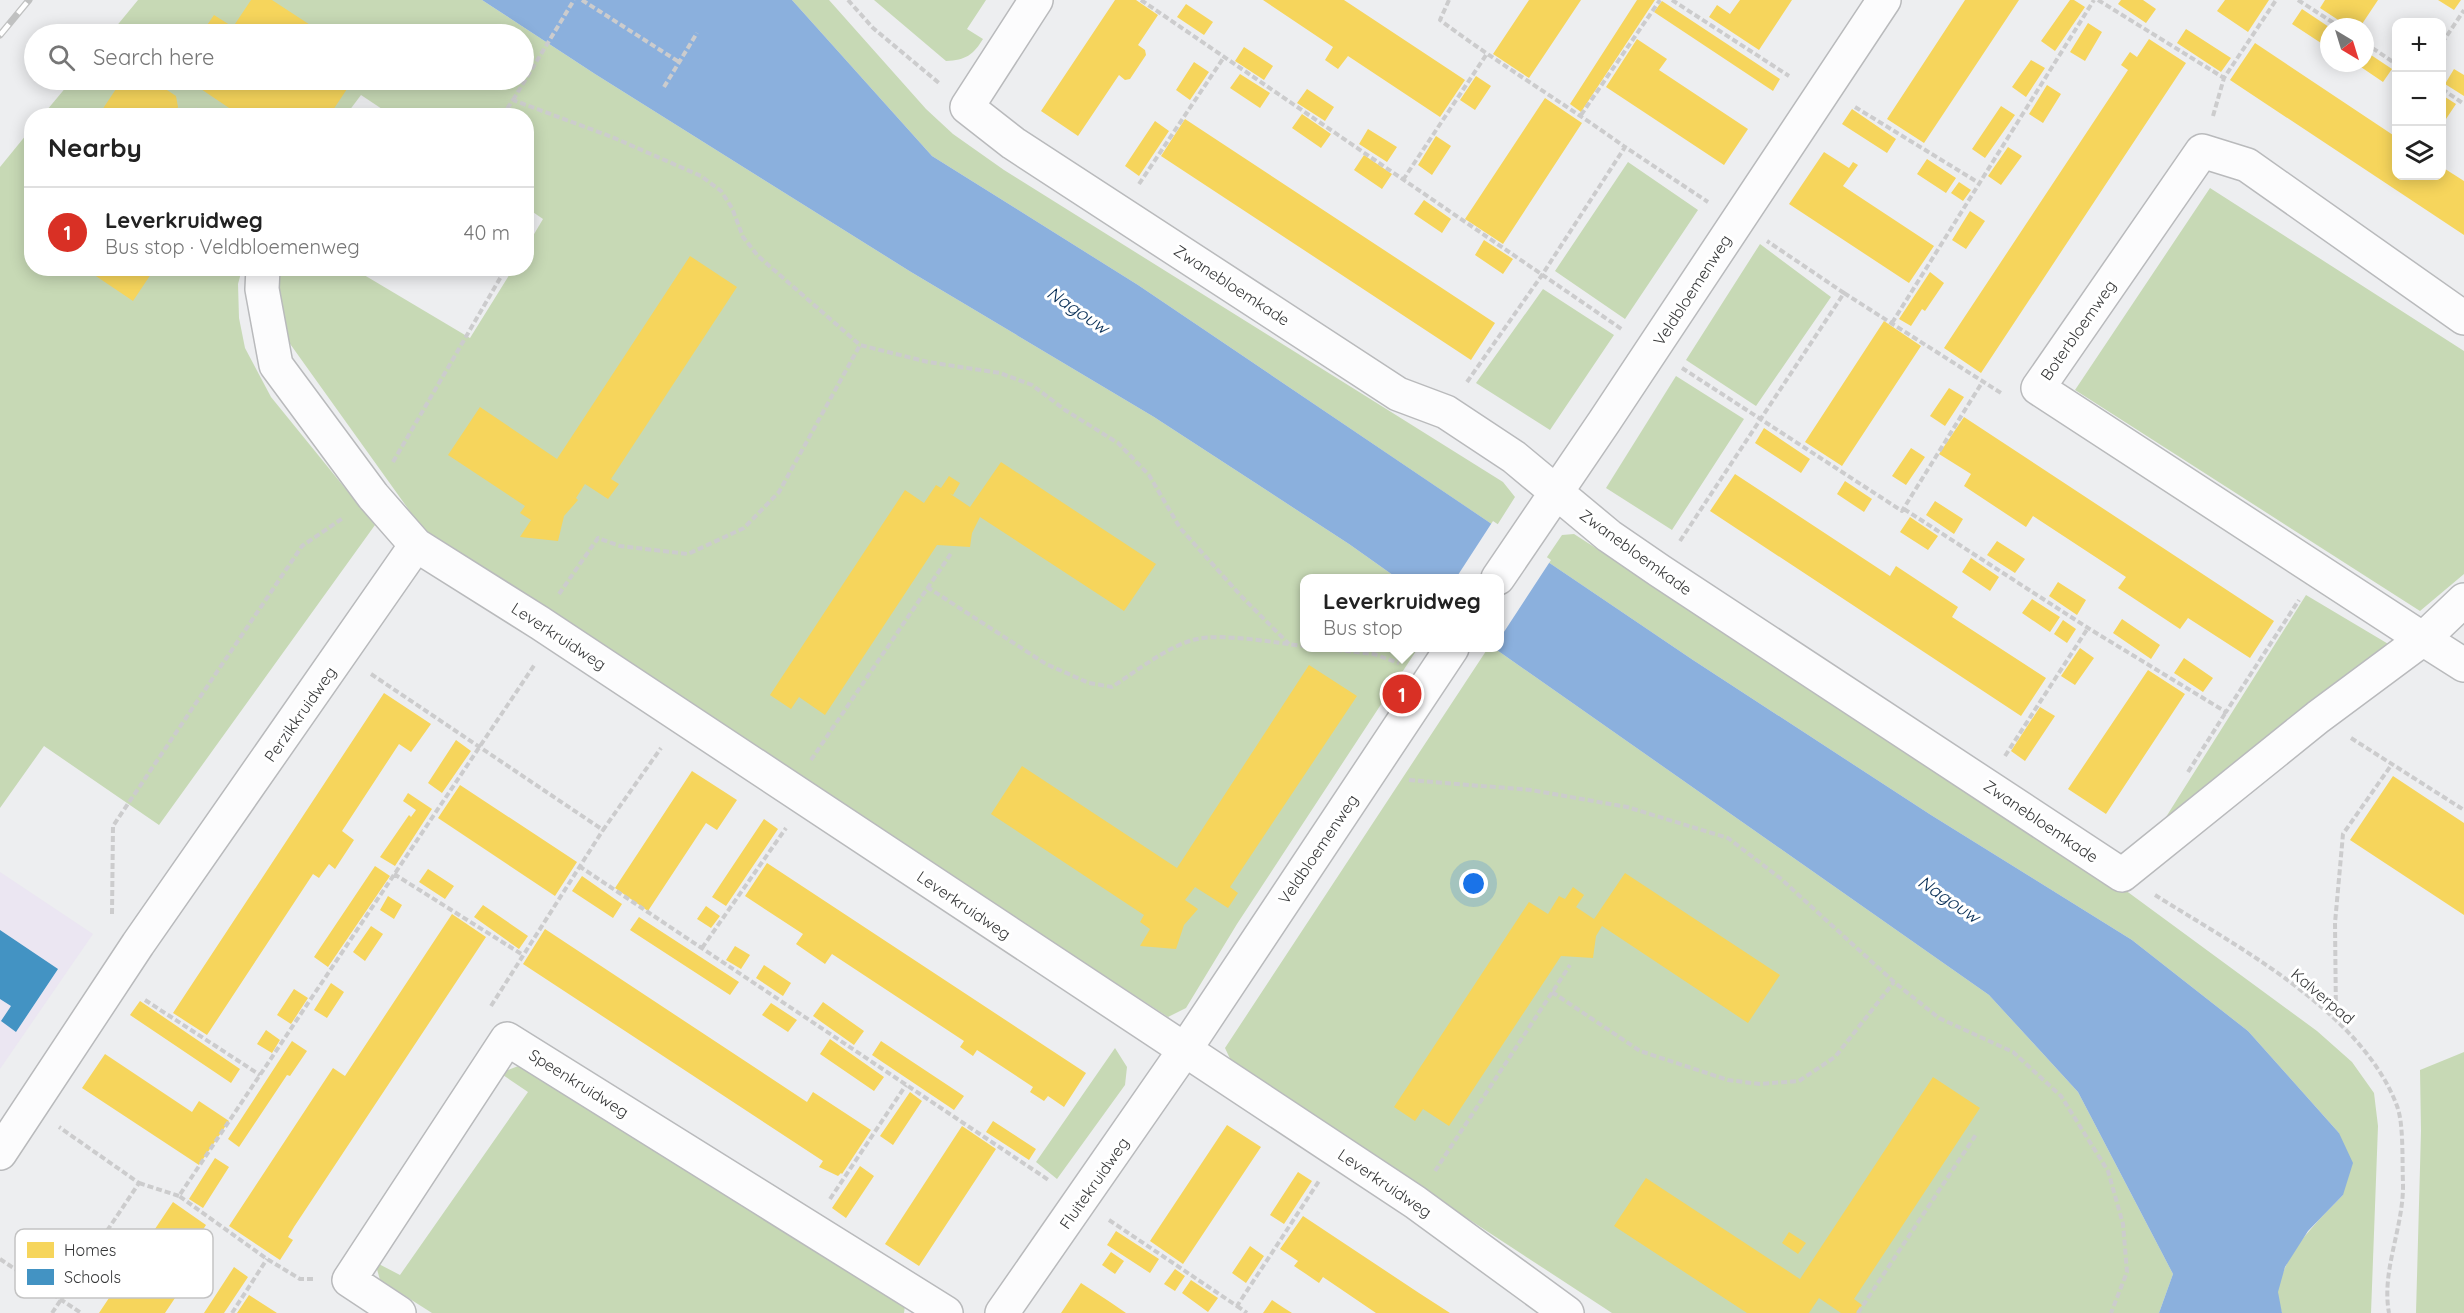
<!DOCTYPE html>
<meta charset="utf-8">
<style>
body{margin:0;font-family:Quicksand,sans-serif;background:#f6f6f6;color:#222}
.controls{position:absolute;right:18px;top:18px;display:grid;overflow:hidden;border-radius:12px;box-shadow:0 3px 15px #0003}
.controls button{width:54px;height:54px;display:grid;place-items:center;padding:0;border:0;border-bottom:2px solid #e0e0e0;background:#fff;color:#222;font:30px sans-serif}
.compass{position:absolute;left:2320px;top:18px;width:54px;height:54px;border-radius:50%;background:#fff;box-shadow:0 3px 15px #0003;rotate:142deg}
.you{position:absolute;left:1474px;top:884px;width:21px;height:21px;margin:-15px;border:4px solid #fff;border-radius:50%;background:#1a73e8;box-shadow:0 0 0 9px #1a73e833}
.badge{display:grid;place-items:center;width:39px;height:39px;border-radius:50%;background:#d93025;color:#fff;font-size:20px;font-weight:700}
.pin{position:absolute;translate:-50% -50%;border:3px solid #fff;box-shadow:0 2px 6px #0006}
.popup{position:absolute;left:1300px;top:574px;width:204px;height:78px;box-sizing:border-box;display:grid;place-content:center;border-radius:12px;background:#fff;filter:drop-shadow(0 2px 4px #0005);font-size:20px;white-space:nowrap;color:#767676}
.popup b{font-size:22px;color:#222}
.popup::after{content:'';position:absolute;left:50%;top:100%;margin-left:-12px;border:12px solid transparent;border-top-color:#fff}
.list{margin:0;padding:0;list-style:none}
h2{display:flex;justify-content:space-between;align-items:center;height:78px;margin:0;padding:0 24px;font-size:26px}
h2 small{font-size:20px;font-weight:400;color:#767676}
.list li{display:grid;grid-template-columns:39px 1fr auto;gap:18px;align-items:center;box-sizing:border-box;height:90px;padding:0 24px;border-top:2px solid #e0e0e0}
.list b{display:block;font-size:22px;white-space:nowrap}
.list p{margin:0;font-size:20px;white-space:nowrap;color:#767676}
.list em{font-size:20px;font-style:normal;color:#767676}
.icon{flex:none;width:33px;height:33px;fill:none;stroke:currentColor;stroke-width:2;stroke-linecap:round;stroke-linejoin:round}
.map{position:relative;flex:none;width:2464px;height:1313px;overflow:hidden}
.search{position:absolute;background:#fff;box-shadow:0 3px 15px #0003;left:24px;top:24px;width:510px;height:66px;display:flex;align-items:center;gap:15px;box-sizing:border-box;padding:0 21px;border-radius:33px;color:#767676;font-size:22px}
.panel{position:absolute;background:#fff;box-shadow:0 3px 15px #0003;left:24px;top:108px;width:510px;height:168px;border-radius:24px}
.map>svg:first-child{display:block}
</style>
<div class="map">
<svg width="2464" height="1313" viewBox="0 0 2464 1313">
<rect width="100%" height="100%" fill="#edeef0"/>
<path fill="#ebe6f2" d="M0 872 93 934 0 1069Z"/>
<path fill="#c7d9b5" d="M138 0H482L595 74 911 272 1154 417 1349 544 1397 578H1304V648H1418L1237 924 1186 1008 1168 1017 429 538 288 341 273 313 279 269H354L470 338 513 269 526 268 527 246 543 219 527 208 526 116 391 115 361 95 346 115 42 116 72 80H524V34H110Z
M792 0H829L926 109 953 134 1004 170 1503 482 1515 497 1496 527 1138 285 932 156Z
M874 0H986L967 29 983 39C973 55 966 60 946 61Z
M31 129 32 268 242 269 238 284 239 318 245 348 271 397 375 525 159 825 44 746 0 808V167Z
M1628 162 1698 210 1625 319 1555 271Z
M2210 188 2464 351V574L2420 611 2075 390Z
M1760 244 1831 297 1756 406 1686 360Z
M1543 289 1614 335 1550 430 1476 383Z
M1676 376 1744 419 1672 530 1606 488Z
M1574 534 2106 876 2317 1031 2352 1062 2374 1093 2378 1126 2371 1313H2282C2280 1306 2277 1297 2278 1290 2285 1251 2317 1222 2343 1195L2339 1133 2248 1031 2132 940 1931 815 1693 660 1545 560 1562 535Z
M2306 595 2390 645 2166 817Z
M1488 648H1494L1989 995 2078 1092 2173 1274 2159 1313H1612L1233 1065 1225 1048Z
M1115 1048 1127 1067 1125 1085 1057 1179 1036 1162Z
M2464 1052V1313H2416L2421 1131 2420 1070Z
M526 1063 905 1306 904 1313H432L380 1280 375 1262 400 1275 528 1092 500 1073Z"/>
<path fill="#8bb0dd" d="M482 0H792L932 156 1138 285 1693 660 1931 815 2132 940 2248 1031 2339 1133 2353 1163 2343 1195 2308 1231 2285 1267 2278 1292 2282 1313H2159L2173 1274 2078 1092 1989 995 1494 648H1500V578H1397L1349 544 1154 417 911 272 595 74Z"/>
<path fill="#edeef0" d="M1493 521 1551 560 1500 638V578H1456Z"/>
<path fill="#f6d55c" d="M251 0H272L324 34H201L214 15 233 27Z
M1115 0H1136L1158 15 1138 45 1145 50 1146 55 1130 79 1125 80 1119 75 1078 136 1041 111Z
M1263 0H1344L1465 80 1440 117 1348 56 1338 69 1325 60 1333 47Z
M1529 0H1581L1529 78 1493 54Z
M1637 0H1655L1581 112 1570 104Z
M1740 0H1792L1759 50 1709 17 1717 5 1730 14Z
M1965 0H2019L1924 143 1887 119Z
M2070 0H2074L2085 7 2055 51 2041 41Z
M2121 0H2143L2156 9 2146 23 2118 4Z
M2225 0H2269L2248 32 2217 11Z
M2325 0H2378L2360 27H2349L2320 8Z
M2438 0H2461L2454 10Z
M1662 1 1780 79 1773 91 1654 12Z
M1186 4 1213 22 1204 35 1177 17Z
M2302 9 2329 27 2321 43 2292 24Z
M2088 23 2102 32 2085 61 2070 52Z
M2186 29 2231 58 2221 72 2177 43Z
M1637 39 1667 59 1659 70 1748 129 1724 165 1606 87Z
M2149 39 2186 63 1981 373 1944 348 2128 70 2121 65 2130 52 2137 57Z
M2255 43 2396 137V176H2442V167L2464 181V235L2230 80Z
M1244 47 1273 66 1264 80 1235 61Z
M2365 51 2392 69 2383 82 2355 63H2365Z
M2031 60 2045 68 2026 97 2012 87Z
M1194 62 1209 72 1190 100 1176 90Z
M2454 69 2464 75V96L2445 84Z
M1240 74 1270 93 1260 108 1230 88Z
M1476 76 1491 86 1475 110 1460 100Z
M122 80H152L176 96 178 107 175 113 179 116H98Z
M199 80H353L329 116H241L195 85Z
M2047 85 2061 94 2043 123 2029 114Z
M1307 89 1334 107 1325 121 1297 103Z
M2442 95 2456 104 2446 119 2442 116Z
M1545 98 1582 123 1503 244 1465 219Z
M2001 106 2015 115 1985 158 1972 149Z
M1852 109 1896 139 1887 153 1842 124Z
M1302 114 1331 134 1321 148 1292 128Z
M1185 119 1495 323 1471 360 1161 156Z
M1155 121 1169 131 1139 176 1125 166Z
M1368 129 1397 147 1387 162 1359 144Z
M1436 136 1451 146 1432 175 1418 165Z
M2008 147 2022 156 2001 185 1988 176Z
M1824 152 1849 168 1853 162 1858 165 1843 186 1934 246 1909 283 1789 204Z
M1364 155 1392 174 1382 189 1354 170Z
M1927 159 1956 178 1946 193 1917 174Z
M1959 182 1971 190 1963 201 1951 193Z
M1424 200 1451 219 1442 233 1414 214Z
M1970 211 1985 221 1966 249 1952 240Z
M1484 240 1513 259 1503 274 1475 255Z
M690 256 737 287 611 479 619 484 608 499 585 484 576 498 578 500 564 516 558 541 520 537 531 520 520 513 525 506 448 455 480 407 557 459Z
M84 268H155L133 301Z
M1930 272 1944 283 1925 311 1922 309 1911 326 1899 319Z
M1884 321 1921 346 1842 466 1805 442Z
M1949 388 1964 397 1945 426 1930 416Z
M1964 417 2274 621 2250 658 2188 618 2180 629 2118 588 2126 577 2033 516 2026 527 1964 486 1971 474 1939 454Z
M1764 428 1810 459 1801 473 1755 443Z
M1911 448 1925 457 1906 485 1892 476Z
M1001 462 1156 564 1124 611 980 517 972 533 970 547 937 545 825 715 799 697 791 709 770 695 905 490 924 503 936 485 941 488 949 476 960 483 953 495 949 493 970 507Z
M1735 474 1890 576 1896 566 1958 607 1952 617 2046 678 2021 716 1710 511Z
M1845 481 1872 499 1864 512 1837 494Z
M1935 501 1963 519 1954 534 1926 515Z
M1910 517 1938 536 1928 550 1900 532Z
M1997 541 2025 559 2015 573 1987 555Z
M1971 558 1999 577 1990 591 1962 572Z
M2058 582 2086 600 2077 615 2049 596Z
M2032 599 2060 617 2050 632 2022 613Z
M2122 619 2160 645 2151 659 2113 633Z
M2063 620 2076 629 2067 643 2054 634Z
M2080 648 2094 658 2075 685 2061 676Z
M2184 658 2213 678 2203 692 2174 673Z
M1309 665 1357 696 1230 887 1238 893 1228 908 1195 887 1185 900 1198 909 1184 925 1176 949 1140 946 1150 929 1140 922 1144 915 991 814 1022 766 1177 868Z
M2148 670 2185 694 2106 814 2068 789Z
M384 693 431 724 411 752 399 744 342 831 354 840 335 869 329 864 319 878 313 874 207 1035 173 1013Z
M2040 707 2055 716 2025 761 2011 751Z
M456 740 471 751 442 793 428 783Z
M692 771 737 800 717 830 706 823 648 911 615 888Z
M2393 776 2464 823V915L2350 840Z
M460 785 577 862 555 896 438 818Z
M408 793 432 809 395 866 380 857 409 815 411 817 416 810 403 801Z
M764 819 778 829 726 906 712 897Z
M767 863 1086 1073 1064 1107 1048 1096 1044 1101 1030 1092 1033 1087 977 1050 973 1056 960 1047 964 1041 832 954 825 964 796 944 803 934 745 896Z
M375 866 390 876 328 967 314 957Z
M428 869 454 886 445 899 419 882Z
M1625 873 1780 975 1748 1023 1602 926 1596 936 1593 958 1561 956 1449 1126 1423 1109 1415 1121 1394 1107 1529 902 1548 914 1559 896 1565 899 1573 887 1584 895 1576 907 1594 919Z
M582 876 622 904 613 918 572 891Z
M388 896 402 905 394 919 380 910Z
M483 905 528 936 519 949 474 917Z
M706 906 720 916 711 928 697 919Z
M452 914 486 937 294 1227 288 1237 293 1240 280 1260 229 1226 333 1068 345 1076Z
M639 917 739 982 730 995 630 930Z
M371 926 383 934 365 961 353 952Z
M545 929 807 1102 813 1092 871 1130 842 1174 841 1173 838 1176 819 1167 823 1161 523 964Z
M735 946 750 955 741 969 726 960Z
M764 965 791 983 783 996 756 978Z
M331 983 344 992 327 1018 314 1010Z
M294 989 308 998 291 1024 277 1015Z
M140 1001 240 1069 231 1083 130 1015Z
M823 1002 864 1031 854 1045 813 1016Z
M771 1003 797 1020 788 1032 762 1015Z
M266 1030 280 1040 272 1053 257 1044Z
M830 1039 884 1077 874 1091 820 1054Z
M292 1041 307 1051 290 1076 287 1075 239 1147 228 1139Z
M881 1041 964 1096 954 1110 872 1055Z
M105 1054 192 1112 199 1101 229 1121 199 1165 82 1088Z
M1933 1077 1980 1108 1854 1299 1862 1305 1856 1313H1841L1819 1298 1809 1313H1747L1614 1226 1646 1178 1800 1279Z
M910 1092 922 1101 893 1145 880 1136Z
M993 1121 1036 1149 1029 1160 986 1132Z
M1227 1125 1261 1147 1183 1264 1150 1241Z
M962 1126 996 1149 919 1266 885 1244Z
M215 1158 229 1167 203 1208 189 1199Z
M860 1166 874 1176 846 1218 832 1208Z
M1298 1172 1312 1181 1284 1224 1270 1215Z
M173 1202 206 1225 187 1254 199 1262 165 1313H99Z
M1303 1216 1419 1293 1450 1313H1376L1323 1277 1319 1283 1306 1274 1294 1266 1298 1261 1280 1249Z
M1116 1231 1159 1259 1150 1273 1107 1245Z
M1789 1232 1806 1243 1798 1254 1782 1243Z
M1250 1246 1264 1256 1246 1283 1232 1273Z
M1111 1252 1124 1261 1115 1274 1102 1265Z
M234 1267 248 1277 224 1313H204Z
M1175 1269 1185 1276 1175 1291 1164 1284Z
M1191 1280 1218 1298 1208 1312 1182 1293Z
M1081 1283 1110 1302 1126 1313H1061Z
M249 1295 277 1313H237Z
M1272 1300 1284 1308 1292 1313H1263Z"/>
<path fill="#4393c3" d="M0 930 58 969 16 1032 1 1021 11 1006 0 999Z"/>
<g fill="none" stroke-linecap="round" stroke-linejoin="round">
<g stroke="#b9babc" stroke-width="36">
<path id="minor" d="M1036 0 967 107 1013 143 1398 394 1446 412 1514 457 1609 536 1660 571 2122 875 2318 717 2423 639 2038 388 2202 151 2247 165 2464 318
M416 545 540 623 1415 1202 1567 1313
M1498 578 1604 422 1884 0
M2464 600 2423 639 2464 665
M0 1153 138 944 416 545 373 496 276 365 262 289 263 268
M399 1313 349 1280 507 1039 946 1313
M1002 1313 1184 1051 1452 648"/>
</g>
<path stroke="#cccccd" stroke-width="4" stroke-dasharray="6 3" stroke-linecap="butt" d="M582 0 679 62
M848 0 873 28 939 83
M1141 0 1623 330
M1449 0 1440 20C1500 65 1564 103 1625 147
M1672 0 1789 76
M2098 0 2224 78
M2298 0 2340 27
M2365 43 2396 64
M2442 43 2464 10
M664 87 697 33
M2442 89 2464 104
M513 100 574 0
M1855 107 1979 183
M195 109 205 116
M1581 115 1660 0
M502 116 513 100 612 137 701 176 721 191 732 208 743 237 758 256 860 345 928 362 1000 373 1032 385 1065 410 1118 443 1149 475 1180 528 1242 597 1289 644
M2213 116 2224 78 2276 0
M1403 180 1486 55
M1139 184 1224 57
M1844 293 2001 393
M1892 323 2094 0
M1682 368 1902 511 1983 381
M1467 382 1542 275 1625 147 1708 202
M393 462 506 268
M1904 509 2088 628 2226 712 2299 600
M1680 541 1844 293 1767 241
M927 587 1046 664 1089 683 1112 687C1135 672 1171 644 1197 639 1224 633 1276 643 1304 646
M559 594 598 538 620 546 688 554 744 528 779 492 860 345
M1318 648 1374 654 1399 663
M371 674 603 830 661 748
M2351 738 2464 810
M2005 756 2088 628
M811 760 952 552
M2188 772 2226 712
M1409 780 1531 790 1627 807 1728 838 1780 878 1894 982 1939 1018 2013 1052 2061 1096 2108 1171 2123 1224 2127 1272 2111 1313
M579 866 1050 1181
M394 874 523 955
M2155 895C2236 946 2362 1012 2397 1106 2404 1124 2402 1163 2403 1183 2404 1227 2381 1270 2389 1313
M112 914 113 826 302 546 343 518
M702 948 786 828
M1552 992 1640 1051 1728 1080 1760 1084 1799 1081 1835 1057 1894 982
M145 1000 260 1075
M491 1006 603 830
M2336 1019 2335 923 2343 834 2392 764
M1435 1171 1570 965
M139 1183 179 1196
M830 1199 906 1085
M1109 1220 1237 1306 1319 1181
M0 1259 81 1313
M313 1279H300L267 1259 179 1196 535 664
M1237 1306 1247 1313
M52 1313 139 1183 59 1127
M232 1313 267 1259
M1858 1313 1977 1133"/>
<use href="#minor" stroke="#fcfcfd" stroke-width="33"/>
<g stroke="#c0c1c1" stroke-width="7">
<path id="rail" d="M0 35 29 0"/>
</g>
<use href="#rail" stroke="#fff" stroke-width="4.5" stroke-dasharray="14" stroke-linecap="butt"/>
</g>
<g text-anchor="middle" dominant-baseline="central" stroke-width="6" stroke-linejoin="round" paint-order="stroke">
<g font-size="16" fill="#363738" stroke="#fff">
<text transform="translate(1232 285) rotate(33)">Zwanebloemkade</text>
<text transform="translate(1692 290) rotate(-57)">Veldbloemenweg</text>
<text transform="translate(2078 330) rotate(-55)">Boterbloemweg</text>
<text transform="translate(1636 552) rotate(36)">Zwanebloemkade</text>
<text transform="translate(559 636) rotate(33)">Leverkruidweg</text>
<text transform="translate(300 714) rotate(-55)">Perzikkruidweg</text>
<text transform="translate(2041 821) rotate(34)">Zwanebloemkade</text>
<text transform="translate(1318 849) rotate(-56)">Veldbloemenweg</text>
<text transform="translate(964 905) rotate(34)">Leverkruidweg</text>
<text transform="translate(2323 996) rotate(40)">Kalverpad</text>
<text transform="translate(579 1083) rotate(32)">Speenkruidweg</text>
<text transform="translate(1094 1183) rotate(-55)">Fluitekruidweg</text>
<text transform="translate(1385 1183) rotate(34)">Leverkruidweg</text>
</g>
<g font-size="18" font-style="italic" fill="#082f57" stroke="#fff">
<text transform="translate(1078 310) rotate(34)">Nagouw</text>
<text transform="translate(1949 899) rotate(34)">Nagouw</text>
</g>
</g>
<rect x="15" y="1229" width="198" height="69" rx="9" fill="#fff" stroke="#c3c3c3" stroke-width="1.5"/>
<rect x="27" y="1242" width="27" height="16" fill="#f6d55c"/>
<rect x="27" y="1269" width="27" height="16" fill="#4393c3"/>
<g font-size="16" fill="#363738">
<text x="64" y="1256">Homes</text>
<text x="64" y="1283">Schools</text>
</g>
</svg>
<div class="controls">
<button>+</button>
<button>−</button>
<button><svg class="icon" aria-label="layers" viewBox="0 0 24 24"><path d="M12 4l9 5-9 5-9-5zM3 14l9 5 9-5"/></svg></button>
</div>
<svg class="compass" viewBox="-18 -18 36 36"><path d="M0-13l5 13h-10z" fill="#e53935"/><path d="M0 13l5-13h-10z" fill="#767676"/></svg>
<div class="you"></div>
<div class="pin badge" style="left:1402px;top:694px">1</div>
<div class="popup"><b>Leverkruidweg</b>Bus stop</div>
<div class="search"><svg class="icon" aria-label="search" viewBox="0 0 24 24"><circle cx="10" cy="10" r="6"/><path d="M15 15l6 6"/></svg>Search here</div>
<section class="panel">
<h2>Nearby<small></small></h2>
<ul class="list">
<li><span class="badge">1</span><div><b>Leverkruidweg</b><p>Bus stop · Veldbloemenweg</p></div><em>40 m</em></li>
</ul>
</section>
</div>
